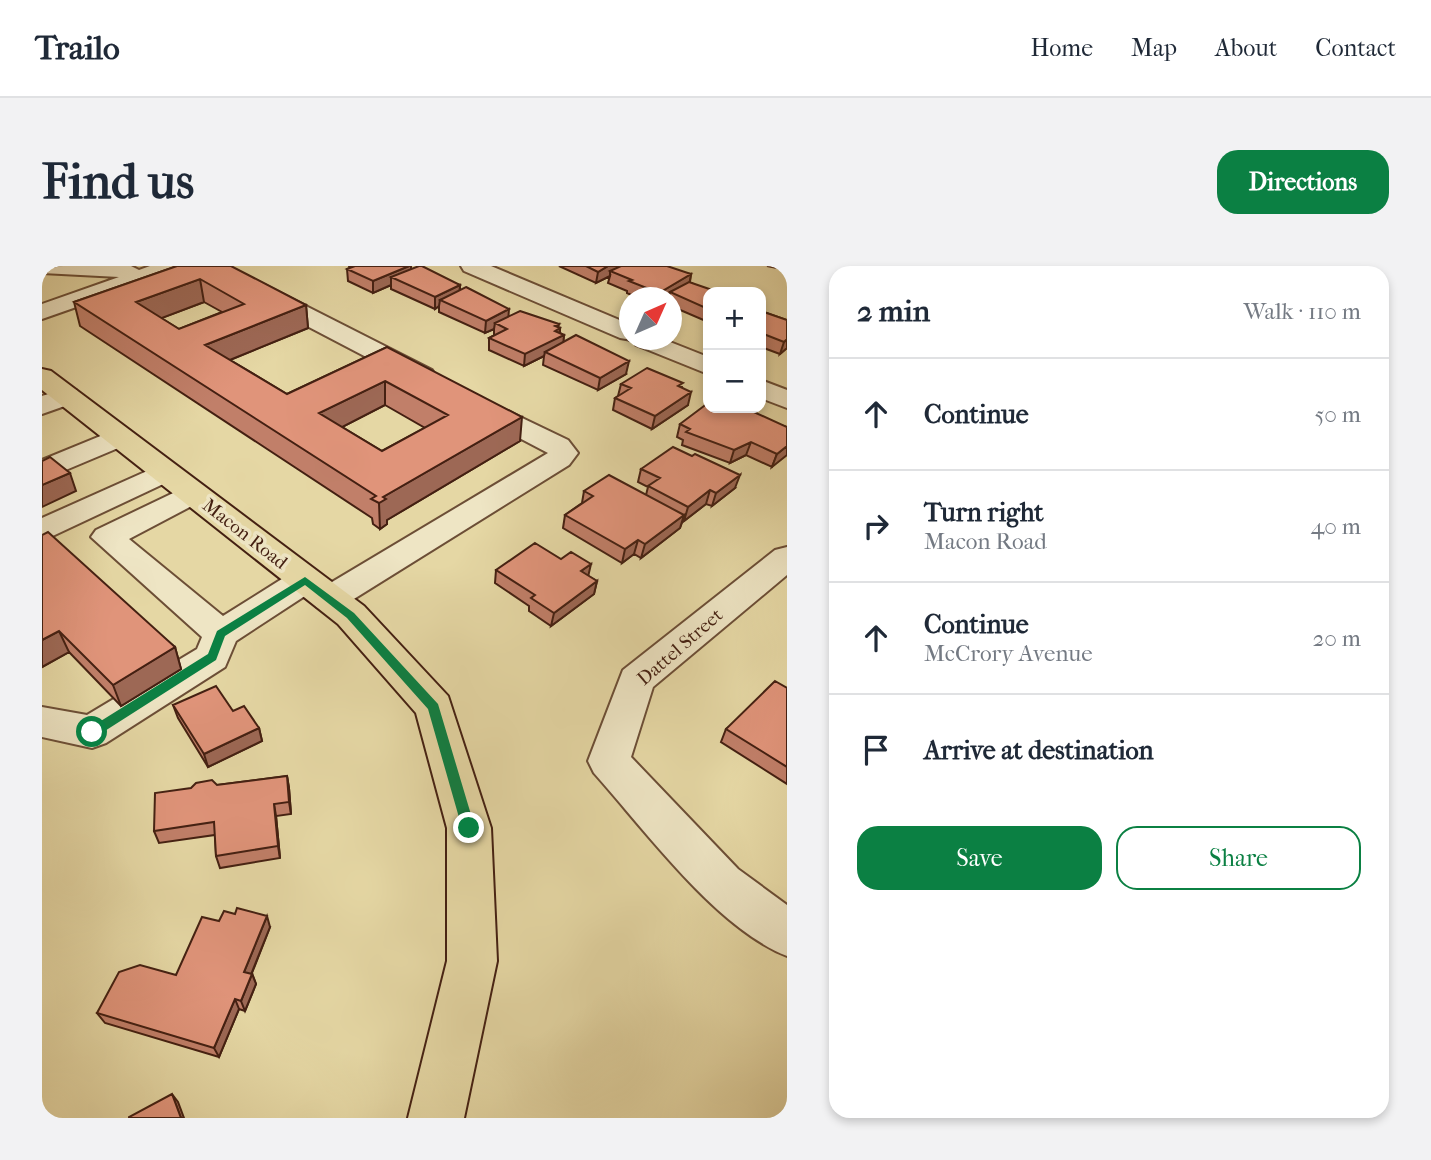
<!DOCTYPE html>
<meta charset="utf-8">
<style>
body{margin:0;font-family:"IM FELL French Canon",serif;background:#f2f2f3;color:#1f2937}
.controls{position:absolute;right:21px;top:21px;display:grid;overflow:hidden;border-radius:14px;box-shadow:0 4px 10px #0003}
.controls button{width:63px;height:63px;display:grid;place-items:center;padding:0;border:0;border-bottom:2px solid #e0e1e3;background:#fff;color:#1f2937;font:35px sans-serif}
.compass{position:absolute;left:577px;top:21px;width:63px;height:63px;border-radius:50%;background:#fff;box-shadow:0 4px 10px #0003;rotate:45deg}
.stop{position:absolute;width:21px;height:21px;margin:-16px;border:5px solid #0b8043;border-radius:50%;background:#fff}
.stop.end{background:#0b8043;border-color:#fff;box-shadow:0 2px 7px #0008}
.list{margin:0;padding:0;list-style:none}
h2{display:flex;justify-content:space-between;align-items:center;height:91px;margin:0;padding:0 28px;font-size:30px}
h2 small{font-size:23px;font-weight:400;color:#747a83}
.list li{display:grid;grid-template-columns:46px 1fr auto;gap:21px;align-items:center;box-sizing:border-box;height:112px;padding:0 28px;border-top:2px solid #e0e1e3}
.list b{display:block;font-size:26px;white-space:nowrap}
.list p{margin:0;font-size:23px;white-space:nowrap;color:#747a83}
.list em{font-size:23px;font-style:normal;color:#747a83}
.actions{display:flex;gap:14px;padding:21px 28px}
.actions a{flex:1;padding:16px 0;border:2px solid #0b8043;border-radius:21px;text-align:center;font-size:24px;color:#0b8043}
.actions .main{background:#0b8043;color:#fff}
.icon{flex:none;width:38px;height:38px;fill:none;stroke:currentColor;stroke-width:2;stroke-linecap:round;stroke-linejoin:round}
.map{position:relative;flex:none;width:745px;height:852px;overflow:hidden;border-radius:21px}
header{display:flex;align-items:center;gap:42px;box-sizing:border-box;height:98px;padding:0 35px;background:#fff;border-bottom:2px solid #e0e1e3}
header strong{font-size:33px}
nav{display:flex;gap:38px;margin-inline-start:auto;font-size:24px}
.intro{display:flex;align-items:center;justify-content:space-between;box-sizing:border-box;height:168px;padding:0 42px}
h1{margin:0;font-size:49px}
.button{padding:18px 32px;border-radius:21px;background:#0b8043;color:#fff;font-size:24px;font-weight:700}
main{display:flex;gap:42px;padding:0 42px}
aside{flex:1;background:#fff;border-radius:21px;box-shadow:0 4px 10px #0003}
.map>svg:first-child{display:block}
</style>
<header>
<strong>Trailo</strong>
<nav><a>Home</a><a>Map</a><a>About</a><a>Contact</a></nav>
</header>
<div class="intro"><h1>Find us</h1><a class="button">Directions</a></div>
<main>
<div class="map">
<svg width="745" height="852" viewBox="0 0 745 852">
<rect width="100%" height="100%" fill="#e5d7a4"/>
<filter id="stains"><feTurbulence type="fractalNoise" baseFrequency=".00286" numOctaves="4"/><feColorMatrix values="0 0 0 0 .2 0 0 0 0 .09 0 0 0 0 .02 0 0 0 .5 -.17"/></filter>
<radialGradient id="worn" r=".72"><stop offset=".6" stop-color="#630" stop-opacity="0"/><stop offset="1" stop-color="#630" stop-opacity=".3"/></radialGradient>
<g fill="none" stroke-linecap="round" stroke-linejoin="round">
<g stroke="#6c4e36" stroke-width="4">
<path id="minor" d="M0 0H89L97 4 108 0H140L137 5 0 53V38L77 11 0 7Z
M157 0H185L390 104 394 110 390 116H372L160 5Z
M419 0H449L587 58V74H590L578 72 422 5Z
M591 74H623L666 91V108L594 79Z
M719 114 745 124V142L719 132Z
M25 122 34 124 38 130 34 136 0 148V130Z
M434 130 526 174 536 187 527 199 299 341 287 345 275 341 270 333 275 325 506 187 424 144 420 138 424 132Z
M78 162 88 165 92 171 88 177 0 214V194Z
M123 197 134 200 138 206 134 212 0 275V252Z
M150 218 161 220 165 227 161 234 87 273 181 350 251 306 263 303 275 306 280 314 275 322 194 375 183 401 64 477 50 482 0 471V441L45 449 155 383 160 371 49 271 54 264Z
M745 281V309L611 421 589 491 696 603 745 639V690C674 662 603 564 552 507L546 495 581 404 733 284Z"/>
</g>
<g stroke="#442012" stroke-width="4">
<path id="major" d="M0 103 9 105 322 340 406 430 449 562 455 695 422 852H366L405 695V562L374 447 296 358 0 124Z"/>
</g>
<use href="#minor" fill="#eee5c4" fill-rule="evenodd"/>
<use href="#major" fill="#e5d7a4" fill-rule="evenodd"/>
</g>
<path fill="#c17f69" stroke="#442012" stroke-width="2" fill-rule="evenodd" d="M135 0 264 39 266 62 188 94 245 128 345 81 478 175 345 254V258L338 263 331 258 330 252 38 60 32 36ZM162 36 180 46 137 63 119 52ZM343 139 383 162 340 185 300 161Z
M307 0H369V3L418 19V24L467 50 518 62V67L522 69 521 76 584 108 556 124 501 99 502 90 482 100 447 84V72L452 69V63L443 67 397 46V40L393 43 349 23V19L331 27 306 15 305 3 308 2Z
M517 0H576V2L649 8 648 16 666 26V56L629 40V32H596L585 27V25L566 17 568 10 554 17Z
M725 0H745V4Z
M719 45 745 54V82L738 88 719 81Z
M579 118 640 121 646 139 610 163 571 144 573 132 576 130Z
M696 145 745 161 730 201 704 189 688 197 640 179 641 174 635 171 638 158Z
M599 203 693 222 670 240 664 238 642 255 641 254 638 262 599 292 592 288 580 297 521 262 523 249 540 237 542 225 604 229 606 221 596 216Z
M0 269 133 381 139 403 79 440 27 386 0 401Z
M454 304 546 310 555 315 552 328 509 360 487 345V340L453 317Z
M745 422V518L679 476 684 463Z
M131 439 191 445 217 462 220 475 166 501 136 452Z
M245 510 247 522 249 548 234 550 238 592 178 602 174 590 173 569 117 577 112 565 175 519Z
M177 655 228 661 210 707 214 718 203 745 197 743 177 791 63 757 55 747 134 709Z"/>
<path fill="#9d6855" stroke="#442012" stroke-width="2" d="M367 0H369V11H349V19L331 27V15Z
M566 0H576L575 5H568V10L554 17 556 6Z
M649 8 647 20 628 26 627 32H616L617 27Z
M158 13 162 36 99 60 94 36Z
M418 19 417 31 398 34 397 40 393 43V31Z
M264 39 266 62 168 102 163 79Z
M467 43 466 56 453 57 452 63 443 67 444 55Z
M517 58 516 63 518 62 517 71 522 69 521 81 503 86 502 90 482 100 483 88 513 60Z
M745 73V82L738 88 742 76Z
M587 95 584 108 556 124 558 112Z
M343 115V139L279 172 277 147Z
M649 126 646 139 610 163 613 150Z
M480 151 478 175 345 254V258L338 263 337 237 341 231Z
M709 176 704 189 688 197 692 184Z
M745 180V189L730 201 735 188Z
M28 207 34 225 0 241V219Z
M698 209 693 222 670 240 674 227Z
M668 224 664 238 642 255 646 241Z
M642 249 638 262 599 292 603 278Z
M596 274 592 288 580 297 583 283Z
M549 298 546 311 539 305Z
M555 315 552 328 509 360 512 347Z
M17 365 27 386 0 401V374Z
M133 381 139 403 79 440 71 419Z
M217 462 220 475 166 501 162 488Z
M245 510 247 522 249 548 247 536Z
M232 538 234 550 238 592 236 580Z
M225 650 228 661 206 716 202 706Z
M210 708 214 718 203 745 199 735Z
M193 733 197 743 177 791 172 782Z
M130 828 136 836 142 852H139Z"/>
<path fill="#e0947a" stroke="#442012" stroke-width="2" fill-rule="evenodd" d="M135 0H189L264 39 163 79 245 128 345 81 480 151 341 231 344 233 337 237 329 233 334 230 32 36ZM158 13 202 38 137 63 94 36ZM343 115 406 149 340 185 277 147Z
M313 0H367L331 15 305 3Z
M377 0H380L418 19 393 31 349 11Z
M544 0H566L556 6Z
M579 0H625L649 8 617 27 587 15 590 14 568 5Z
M647 16 676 26H666V43L628 26Z
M424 21 467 43 444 55 398 34Z
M478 45 517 58 513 60 518 62 513 65 522 69 483 88 447 72 465 63 453 57Z
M719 45 745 54V73L742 76 719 67Z
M534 69 587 95 558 112 503 86Z
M605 102 641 117 636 120 649 126 613 150 573 132 589 122 579 118Z
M666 137V142H687L696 145 703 142 745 161V180L735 188 709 176 692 184 644 166 648 163 638 158Z
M631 181 650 190 653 188 698 209 674 227 668 224 646 241 606 220 618 212 599 203Z
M8 191 28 207 0 219V195Z
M567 209 642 249 603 278 596 274 583 283 523 249 551 230 542 225Z
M6 266 133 381 71 419 17 365 0 374V269Z
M493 277 519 293 529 286 549 298 539 305 555 315 512 347 489 332 493 329 454 304Z
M733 415 745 422V501L684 463Z
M174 420 191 445 202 440 217 462 162 488 131 439Z
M245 510 247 536 232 538 236 580 174 590 172 556 112 565 113 527 149 522 154 517 170 514 175 519Z
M195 642 225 650 202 706 210 708 199 735 193 733 172 782 55 747 77 706 98 699 134 709 160 651 177 655 182 645 193 648Z
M130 828 139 852H87V851Z"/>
<path fill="#0b8043" d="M263 311 312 347 396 438 433 562 431 566 427 567 420 562 386 443 305 352 263 319 183 370 174 394 55 470H46V463L166 388 175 365Z"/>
<g text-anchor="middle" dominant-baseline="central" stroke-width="7" stroke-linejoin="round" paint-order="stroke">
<g font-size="19" fill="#442012" stroke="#eee5c4">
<text transform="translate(203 268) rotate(38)">Macon Road</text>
<text transform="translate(638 381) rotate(-41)">Dattel Street</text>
</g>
</g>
<rect width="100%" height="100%" filter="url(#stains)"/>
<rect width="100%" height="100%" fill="url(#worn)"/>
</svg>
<div class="controls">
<button>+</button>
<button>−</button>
</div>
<svg class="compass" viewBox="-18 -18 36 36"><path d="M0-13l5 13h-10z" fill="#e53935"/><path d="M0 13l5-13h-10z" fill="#747a83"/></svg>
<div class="stop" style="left:50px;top:466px"></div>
<div class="stop end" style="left:427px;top:562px"></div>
</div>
<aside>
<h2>2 min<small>Walk · 110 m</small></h2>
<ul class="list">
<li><svg class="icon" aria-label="ahead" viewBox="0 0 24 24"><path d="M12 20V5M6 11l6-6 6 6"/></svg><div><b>Continue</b></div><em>50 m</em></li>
<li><svg class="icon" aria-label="right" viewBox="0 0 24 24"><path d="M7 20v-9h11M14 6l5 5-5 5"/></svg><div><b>Turn right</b><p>Macon Road</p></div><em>40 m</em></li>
<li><svg class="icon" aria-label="ahead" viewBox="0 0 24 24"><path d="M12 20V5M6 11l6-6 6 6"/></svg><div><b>Continue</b><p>McCrory Avenue</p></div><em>20 m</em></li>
<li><svg class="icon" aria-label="arrive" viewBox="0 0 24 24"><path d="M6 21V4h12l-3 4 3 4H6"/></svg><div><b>Arrive at destination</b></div></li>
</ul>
<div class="actions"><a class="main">Save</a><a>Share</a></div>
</aside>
</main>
